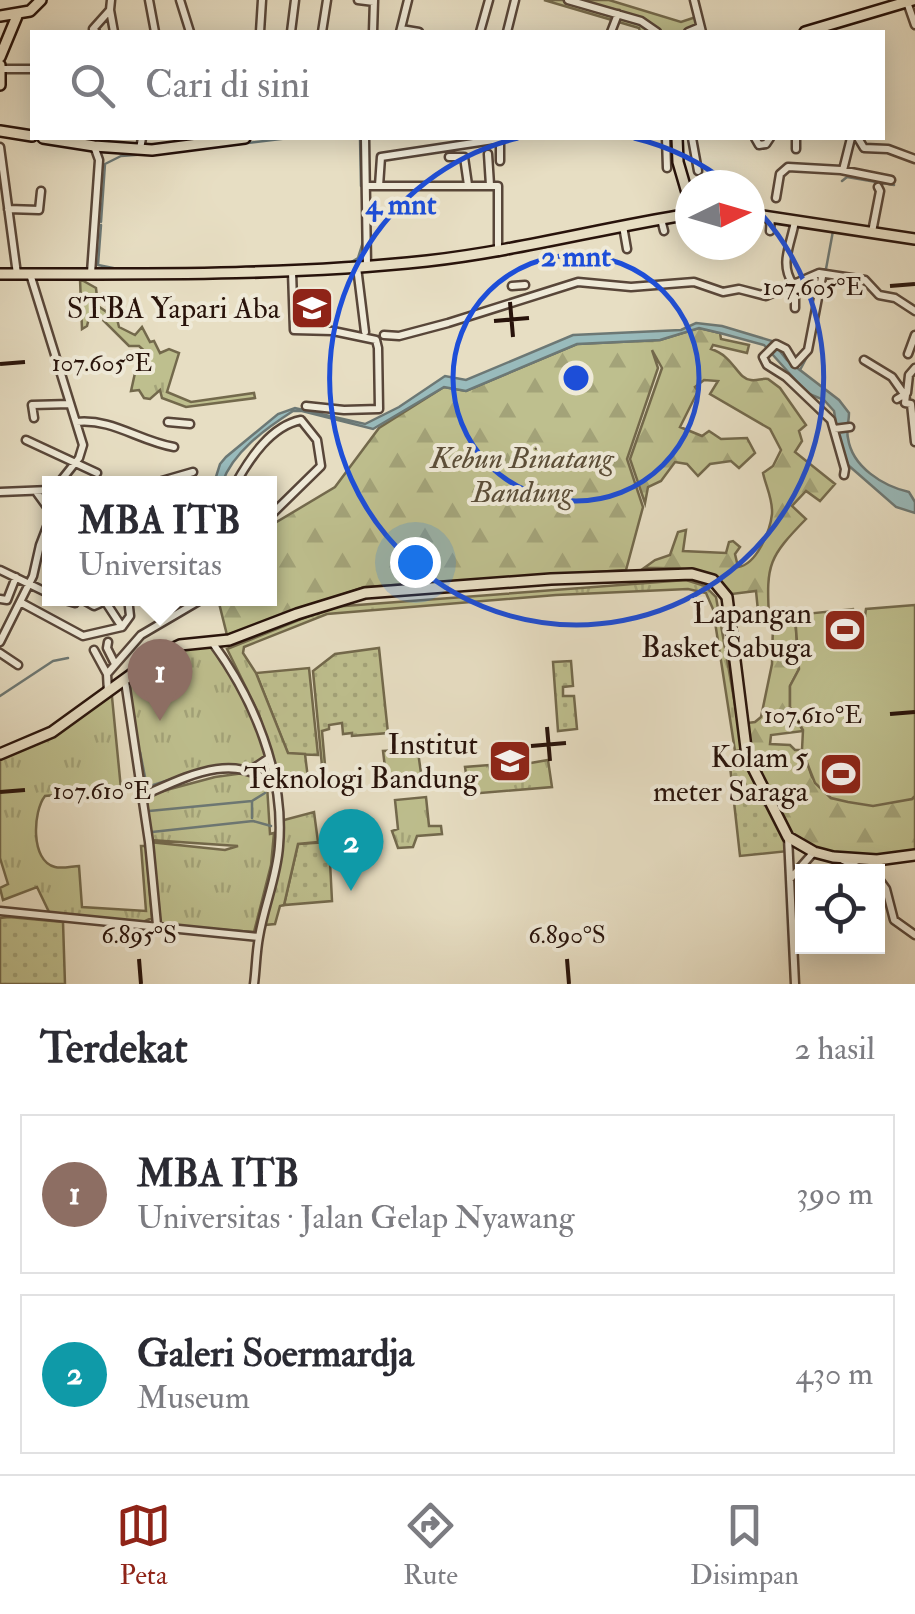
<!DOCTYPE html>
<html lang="id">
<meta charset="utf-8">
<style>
body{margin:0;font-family:"IM FELL Double Pica",serif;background:#f7f7f7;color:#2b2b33}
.controls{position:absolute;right:30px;bottom:30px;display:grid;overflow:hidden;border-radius:0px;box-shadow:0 5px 25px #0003}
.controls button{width:90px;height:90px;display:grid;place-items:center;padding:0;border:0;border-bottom:2px solid #e1e1e2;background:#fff;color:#2b2b33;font:50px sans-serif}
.compass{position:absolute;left:675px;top:170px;width:90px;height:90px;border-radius:50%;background:#fff;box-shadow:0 5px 25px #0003;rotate:85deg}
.you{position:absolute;left:415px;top:562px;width:35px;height:35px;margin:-25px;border:8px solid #fff;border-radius:50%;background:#1a73e8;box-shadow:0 0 0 15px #1a73e833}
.badge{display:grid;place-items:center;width:65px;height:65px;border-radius:50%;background:#8f2418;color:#fff;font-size:32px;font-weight:700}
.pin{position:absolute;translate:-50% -82px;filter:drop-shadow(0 2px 5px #0008)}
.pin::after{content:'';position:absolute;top:52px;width:35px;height:30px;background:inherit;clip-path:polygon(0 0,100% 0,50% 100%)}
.popup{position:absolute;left:42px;top:476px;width:235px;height:130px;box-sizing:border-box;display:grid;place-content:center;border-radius:0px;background:#fff;filter:drop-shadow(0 2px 8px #0005);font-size:32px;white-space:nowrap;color:#7c7c81}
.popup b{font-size:38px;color:#2b2b33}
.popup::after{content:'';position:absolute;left:50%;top:100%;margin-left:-20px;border:20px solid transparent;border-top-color:#fff}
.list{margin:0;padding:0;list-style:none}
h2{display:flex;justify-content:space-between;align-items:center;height:130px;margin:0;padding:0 40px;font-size:42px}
h2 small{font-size:32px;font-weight:400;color:#7c7c81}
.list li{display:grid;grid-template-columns:65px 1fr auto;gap:30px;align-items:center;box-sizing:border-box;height:160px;margin:0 20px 20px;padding:0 20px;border:2px solid #e1e1e2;border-radius:0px}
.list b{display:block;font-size:38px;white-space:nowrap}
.list p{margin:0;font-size:32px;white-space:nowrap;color:#7c7c81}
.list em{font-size:32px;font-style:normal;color:#7c7c81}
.icon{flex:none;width:55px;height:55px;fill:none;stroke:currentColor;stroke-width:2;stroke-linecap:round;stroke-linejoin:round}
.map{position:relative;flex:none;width:915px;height:984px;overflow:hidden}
.search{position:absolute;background:#fff;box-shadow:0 5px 25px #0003;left:30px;right:30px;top:30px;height:110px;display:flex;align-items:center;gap:25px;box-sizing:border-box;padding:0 35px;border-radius:0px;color:#7c7c81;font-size:38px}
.sheet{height:490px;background:#fff}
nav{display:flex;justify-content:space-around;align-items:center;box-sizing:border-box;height:140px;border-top:2px solid #e1e1e2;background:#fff;font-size:28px;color:#7c7c81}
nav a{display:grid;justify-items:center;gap:5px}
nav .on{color:#8f2418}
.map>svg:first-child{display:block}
</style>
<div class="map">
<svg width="915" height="984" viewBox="0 0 915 984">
<defs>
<pattern id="grass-dots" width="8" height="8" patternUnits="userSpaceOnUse" patternTransform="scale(2.5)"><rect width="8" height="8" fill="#bebf8e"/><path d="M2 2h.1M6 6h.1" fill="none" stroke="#a3a379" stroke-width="1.8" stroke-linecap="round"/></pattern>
<pattern id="forest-firs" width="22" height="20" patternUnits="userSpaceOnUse" patternTransform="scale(2.5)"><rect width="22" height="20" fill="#bebf8e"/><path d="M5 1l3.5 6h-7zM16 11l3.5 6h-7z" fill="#a3a379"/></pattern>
<pattern id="park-tufts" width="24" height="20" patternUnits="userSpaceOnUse" patternTransform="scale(2.5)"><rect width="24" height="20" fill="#bebf8e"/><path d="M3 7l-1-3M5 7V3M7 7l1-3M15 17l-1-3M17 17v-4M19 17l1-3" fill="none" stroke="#a3a379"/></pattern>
</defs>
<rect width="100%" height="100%" fill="#e7dec3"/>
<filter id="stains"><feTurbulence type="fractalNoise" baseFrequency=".002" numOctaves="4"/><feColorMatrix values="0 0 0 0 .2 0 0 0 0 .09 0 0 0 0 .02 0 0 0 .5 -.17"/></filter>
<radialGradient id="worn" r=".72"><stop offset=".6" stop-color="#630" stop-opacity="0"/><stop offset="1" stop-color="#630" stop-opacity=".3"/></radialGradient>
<path fill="url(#grass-dots)" stroke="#73694c" stroke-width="2.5" d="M379 648 388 733 352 736V733L343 734 342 723 329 725V729L322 731 325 765 322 766 313 671 335 654Z
M571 661 573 686 563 687V696H574L577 729 558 731 553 662Z
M309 668 318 755 288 754 256 673Z
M750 764 788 837 789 851 740 856 730 766Z
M329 842 332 901 284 905 298 844Z
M9 917 63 922 65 984H0V918Z"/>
<path fill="url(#forest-firs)" stroke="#73694c" stroke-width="2.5" d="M699 328 720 333 721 339 749 345 747 353 713 345 711 349C734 356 737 379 751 380 757 381 762 378 768 379L780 388 806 425 799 431 802 441 795 452 835 484 820 501 806 491 792 506 806 519C769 557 766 564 769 616L759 621 756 591 732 594C709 565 679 568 644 568L655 560 670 555 678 532 686 530 683 551 726 553 729 542 733 541 740 547 735 554 738 567C756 565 770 532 772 514 773 499 766 487 763 473L773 466 781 450 770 429 710 394 718 381 704 380 695 387 698 391 680 427 702 436 709 431 721 439 747 438 755 453 739 468 731 461 710 464 698 476 687 464 675 462 661 481 648 487 645 503 630 459 662 368 652 350 658 368 627 459 643 507 626 570 364 587 227 635 218 599 270 598V526L335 487 379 428 444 387 466 391 577 344 660 340Z
M795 618 799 669 790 686V707L803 731 771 735 770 744 790 745 795 750H803L812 777 831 798 912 799 915 796V850L880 856 812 850 791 834 751 756 747 723 755 722 761 717 772 664 773 623Z"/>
<path fill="url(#park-tufts)" stroke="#73694c" stroke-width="2.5" d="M544 0H609L681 22 696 17 697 27 684 32H640L639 28Z
M80 279 96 288 98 306 117 319 119 327 135 335 142 327 150 342 154 341 160 353 169 349 179 353 167 392 191 402 254 393 255 398 186 407 162 398 160 390 150 399 144 398 139 390 131 391 135 373 147 365 149 355 139 346H129L97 314H90L87 326 82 329Z
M686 580 705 586 716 597 743 750 735 751 713 609 706 593 688 589 556 595 327 614 244 647 243 653 256 673 288 753 305 754 309 787 284 790 278 785 259 714 227 649 331 607Z
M211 641C237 685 265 731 272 782L251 768H207L143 792 125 681 167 655Z
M108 696 112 697 121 789 45 796C33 811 30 861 55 867 62 869 73 866 79 866L82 907 146 911 141 846H146L152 918 143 922 50 914 37 887 3 900 0 888 8 884 0 858V753L26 743Z
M548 760 552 787 469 794 465 767 489 765 490 770Z
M251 772 267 785 270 834 274 833 271 865 254 932 157 925 149 842 225 850 238 846 150 840 144 796 215 777Z
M426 797 429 826H441L442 834 417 836 413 847 398 848 392 831 398 829 395 800Z
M314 812 318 842 298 844 284 905 280 906 275 924 264 925 280 864 284 820Z"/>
<path fill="#bebf8e" stroke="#73694c" stroke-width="2.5" d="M915 605V796L912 799 873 806 848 802 831 798 815 783 802 750 803 730 790 707V686L799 669 795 615 853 609 854 617 865 616 866 609Z
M403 750 404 754 418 752 422 780 387 784 383 751Z"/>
<path fill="#99bbbc" stroke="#6c7875" stroke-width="2.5" d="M696 323 722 326 772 341 787 360 839 400 849 413C849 422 846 430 848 438 852 467 883 486 909 492L915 502V513L896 507 848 465 839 440 834 411 824 400 807 393 764 345 720 333 699 328 660 340 577 344 466 391 444 387 373 429 302 411H293C265 429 233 452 222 483H214L220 464 226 457 278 414 295 408 365 424 399 407 445 376 466 380 573 335 681 330Z"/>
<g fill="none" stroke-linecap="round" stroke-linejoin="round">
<path stroke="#6c7875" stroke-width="2.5" d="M360 138 361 186
M156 154 289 138
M842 181 847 177 894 185
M362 187 363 241
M101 222 105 164 121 156 148 154
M101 225 98 265 118 269
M348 264 358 258 363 242
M172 269 244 268
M826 269 833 231
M817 271 826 269
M701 281 717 287
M800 370 808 355
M0 696 53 661 68 658
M140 752 147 787 175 778
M192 772 218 766
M149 811 252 801
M252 818V801L265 793
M152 832 253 821 271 826"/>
<g stroke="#584639" stroke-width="11">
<path id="minor" d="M111 0 110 10 114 32
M149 0 155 32
M180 0 190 32
M358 0 374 2
M568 0 641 21 657 32
M694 0 702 32
M907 2 915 25
M401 29 419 32
M96 32 93 29 110 10
M260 32 262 0
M291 32 295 0
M322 32 327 0
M373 32 374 0
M400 32 408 0
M480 32 489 0
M507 32 515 0
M611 32 618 14
M688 32 700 27
M1 69H32
M365 138 367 266
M666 138 667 168
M692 138 698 171
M755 138 759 145 766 144 770 138
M796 138V149
M858 138 864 148 888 149 915 159
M0 147 17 274
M140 149 142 138
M488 154 490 185
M449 157H464L468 185
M843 170 851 138
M366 186H498V252
M379 186 381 157 500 139V161
M776 198 780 174 788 167 841 170 891 180
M8 209 39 210 41 191
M661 219 664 231
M623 226 627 249
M770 231 771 217
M872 232 880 191 878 187
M357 267 365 332
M292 272 294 330 333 331 376 340 378 348 379 409 344 410 306 406
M91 273 99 160 94 146
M30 274 83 445 79 458 59 483
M820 274 822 277 808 350 795 364 786 349 776 344 763 357 767 365 786 377 831 420 845 469 844 475
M795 283V308
M793 284C779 263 791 245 795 221
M512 286 525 285
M384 335 399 336 448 323 578 282 631 287 694 282 723 292 739 289 766 296 819 273 865 280 879 295 895 298 915 311
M908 354 915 335
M864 360 892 377 904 394
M906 395 905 403 911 404 915 442
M897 399 907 393 909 375 915 368
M34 418 32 405 70 404
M76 422C112 418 139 441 174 447
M168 422 190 424
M834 429 850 427
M26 440 97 473
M155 483 193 472
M236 483C250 458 271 426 301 420L317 440 321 466 270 516
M0 492 50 490
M37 493 50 511
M0 570 50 594
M58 598 75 603 78 598
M80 598 94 606 105 601 122 627
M0 599 7 600 16 577
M20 602 83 636 122 627
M122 627 130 616 128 598
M0 642 33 576 40 545 50 519
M108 642 107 648 115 664
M212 642C254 699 285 774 279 846 277 877 264 906 259 937 256 953 256 969 254 984
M94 650 107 674
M0 653 18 665
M125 681 149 842 157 925
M108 692 107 674 141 635 204 598
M251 770 269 758
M142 796C182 779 236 748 273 787
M788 837 795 984
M843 860 869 872
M878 878 886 889 894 920 915 935
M790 879 814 852
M0 911 259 937"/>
</g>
<g stroke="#28130b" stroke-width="14">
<path id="major" d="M0 16 30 11 41 0
M805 32 913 0
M0 57 17 16
M0 65V85
M0 131 32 136
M43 138 94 146 152 150 245 138
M677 138 678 162 690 203
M750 214 915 239
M0 274C142 274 285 276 427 261 516 251 602 228 690 214
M0 754 52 732 157 656 180 645 229 640 297 614 365 593 551 579 692 574 713 580 727 597 747 756 788 837 814 852 833 857 877 860 915 855"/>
</g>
<use href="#minor" stroke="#efead8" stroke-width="6"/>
<use href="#major" stroke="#e7dec3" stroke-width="9"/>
</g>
<path fill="none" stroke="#28130b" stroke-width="4" d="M890 286 915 284M510 302 513 337M494 321 529 318M0 364 25 362M890 714 915 712M547 727 550 761M531 746 566 743M0 792 25 790M139 959 141 984M567 959 569 984"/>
<g fill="none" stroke="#1d4ed8" stroke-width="5">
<circle cx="576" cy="378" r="123"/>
<path d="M634 138A247 247 0 0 1 730 185M751 203A247 247 0 1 1 518 138"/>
</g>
<defs>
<g id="university-square" transform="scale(2.25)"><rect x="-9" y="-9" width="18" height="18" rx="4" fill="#8f2418" stroke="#efead8"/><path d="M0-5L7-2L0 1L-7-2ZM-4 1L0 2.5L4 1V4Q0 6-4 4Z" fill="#fff"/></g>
<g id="stadium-square" transform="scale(2.25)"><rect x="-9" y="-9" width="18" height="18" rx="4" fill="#8f2418" stroke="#efead8"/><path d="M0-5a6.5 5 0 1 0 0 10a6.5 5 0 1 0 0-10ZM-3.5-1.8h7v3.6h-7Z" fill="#fff"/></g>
</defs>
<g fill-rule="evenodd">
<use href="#university-square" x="312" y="308"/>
<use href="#stadium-square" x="845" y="630"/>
<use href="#university-square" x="510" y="761"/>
<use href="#stadium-square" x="841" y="774"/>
</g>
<g text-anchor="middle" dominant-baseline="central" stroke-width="8" stroke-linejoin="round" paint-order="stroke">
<g font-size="30" fill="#28130b" stroke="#efead8" text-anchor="end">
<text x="280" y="308">STBA Yapari Aba</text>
<text x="812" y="613">Lapangan<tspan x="812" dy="34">Basket Sabuga</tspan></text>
<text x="478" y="744">Institut<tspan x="478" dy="34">Teknologi Bandung</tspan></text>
<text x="808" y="757">Kolam 5<tspan x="808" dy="34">meter Saraga</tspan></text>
</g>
<g font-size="30" font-style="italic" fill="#5c4f39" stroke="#efead8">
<text x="522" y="458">Kebun Binatang<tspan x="522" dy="34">Bandung</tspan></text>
</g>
</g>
<g font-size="25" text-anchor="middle" fill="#28130b" stroke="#efead8" stroke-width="8" stroke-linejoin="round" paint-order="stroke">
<text x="813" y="295">107.605°E</text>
<text x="102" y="371">107.605°E</text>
<text x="813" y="723">107.610°E</text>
<text x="102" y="799">107.610°E</text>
<text x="139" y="943">6.895°S</text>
<text x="567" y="943">6.890°S</text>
</g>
<circle cx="576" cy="378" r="15" fill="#1d4ed8" stroke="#efead8" stroke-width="5"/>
<g font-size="30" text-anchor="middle" font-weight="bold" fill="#1d4ed8" stroke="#efead8" stroke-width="8" stroke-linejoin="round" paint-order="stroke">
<text x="401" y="214">4 mnt</text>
<text x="576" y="266">2 mnt</text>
</g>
<rect width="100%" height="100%" filter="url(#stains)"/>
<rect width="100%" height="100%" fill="url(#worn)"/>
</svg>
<div class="controls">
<button><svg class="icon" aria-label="locate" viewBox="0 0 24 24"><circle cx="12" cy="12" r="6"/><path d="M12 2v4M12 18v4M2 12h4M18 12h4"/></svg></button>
</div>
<svg class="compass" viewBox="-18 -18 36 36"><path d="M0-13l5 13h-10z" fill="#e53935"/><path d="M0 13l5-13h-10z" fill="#7c7c81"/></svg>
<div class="you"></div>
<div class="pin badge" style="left:160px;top:721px;background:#8d6e63">1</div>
<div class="popup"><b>MBA ITB</b>Universitas</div>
<div class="pin badge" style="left:351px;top:891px;background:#0f9aa8">2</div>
<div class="search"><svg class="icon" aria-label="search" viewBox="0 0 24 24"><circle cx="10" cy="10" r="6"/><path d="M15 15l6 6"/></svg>Cari di sini</div>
</div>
<section class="sheet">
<h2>Terdekat<small>2 hasil</small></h2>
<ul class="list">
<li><span class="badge" style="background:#8d6e63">1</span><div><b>MBA ITB</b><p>Universitas · Jalan Gelap Nyawang</p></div><em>390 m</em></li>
<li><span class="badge" style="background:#0f9aa8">2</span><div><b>Galeri Soermardja</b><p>Museum</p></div><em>430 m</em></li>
</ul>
</section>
<nav>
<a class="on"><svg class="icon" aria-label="map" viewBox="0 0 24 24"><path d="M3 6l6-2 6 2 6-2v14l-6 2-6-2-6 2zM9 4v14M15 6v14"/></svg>Peta</a>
<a><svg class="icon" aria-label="directions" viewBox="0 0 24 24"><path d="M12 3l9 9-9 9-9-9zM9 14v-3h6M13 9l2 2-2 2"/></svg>Rute</a>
<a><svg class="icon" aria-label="saved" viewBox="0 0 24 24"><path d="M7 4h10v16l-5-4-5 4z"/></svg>Disimpan</a>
</nav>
